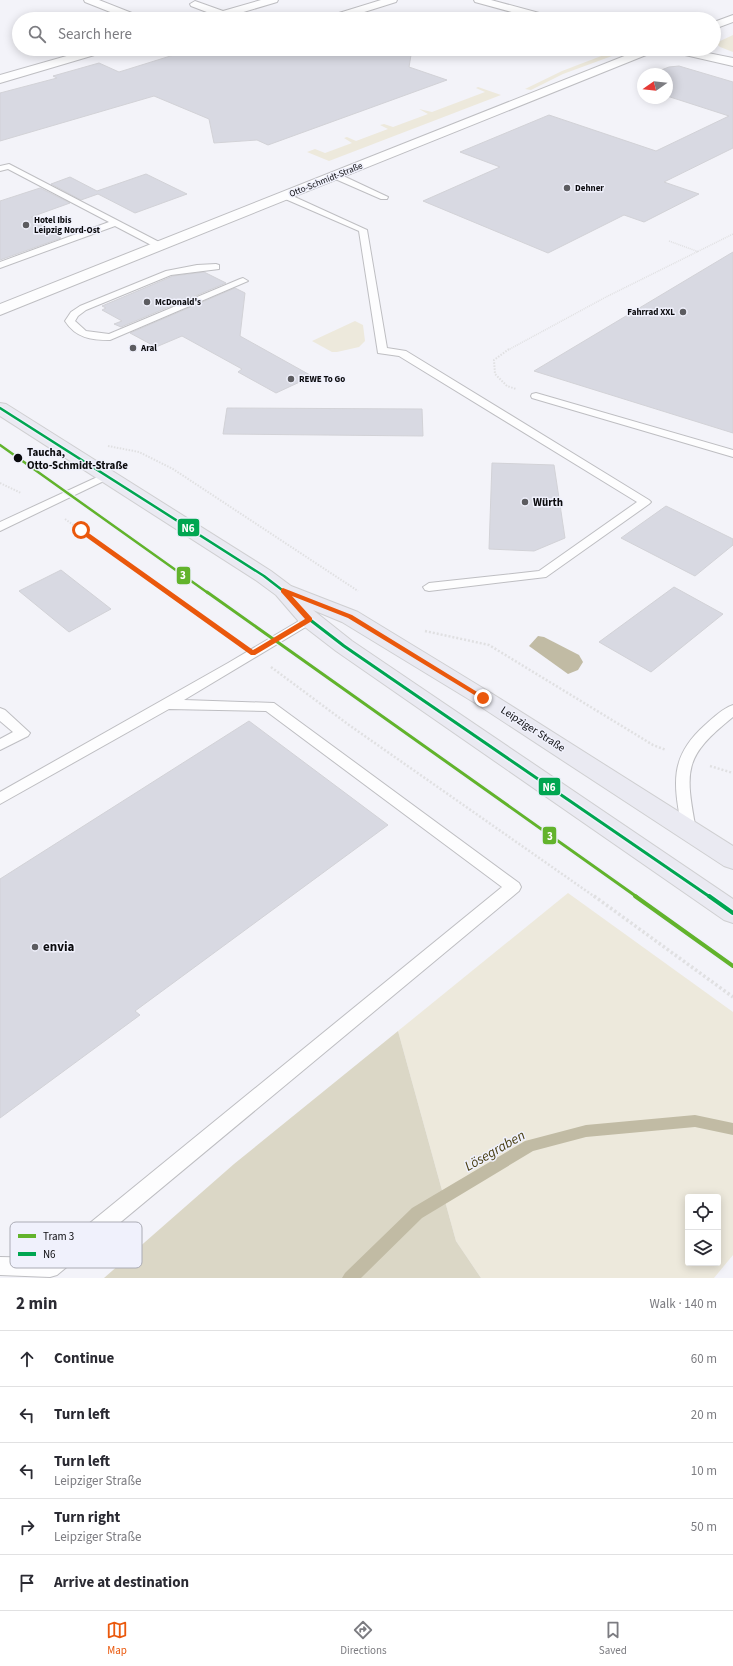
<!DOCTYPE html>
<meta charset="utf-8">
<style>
body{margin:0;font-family:"Source Sans 3",sans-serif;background:#f7f7f7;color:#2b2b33}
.controls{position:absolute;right:12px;bottom:12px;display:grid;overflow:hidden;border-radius:4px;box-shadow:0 2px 10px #0003}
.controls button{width:36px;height:36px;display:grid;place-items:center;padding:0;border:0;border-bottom:1px solid #e1e1e2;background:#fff;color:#2b2b33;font:20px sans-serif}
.compass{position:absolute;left:637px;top:68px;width:36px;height:36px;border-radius:50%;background:#fff;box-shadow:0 2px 10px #0003;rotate:256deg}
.stop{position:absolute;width:12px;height:12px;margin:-9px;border:3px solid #ea580c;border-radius:50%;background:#fff}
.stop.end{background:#ea580c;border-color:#fff;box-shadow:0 1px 4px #0008}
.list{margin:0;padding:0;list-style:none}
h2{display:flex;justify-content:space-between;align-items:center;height:52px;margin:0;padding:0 16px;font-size:17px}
h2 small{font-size:13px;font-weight:400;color:#7c7c81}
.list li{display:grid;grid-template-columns:26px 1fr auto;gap:12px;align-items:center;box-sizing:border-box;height:56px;padding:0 16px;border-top:1px solid #e1e1e2}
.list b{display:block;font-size:15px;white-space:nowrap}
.list p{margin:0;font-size:13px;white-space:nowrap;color:#7c7c81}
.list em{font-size:13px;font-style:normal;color:#7c7c81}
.icon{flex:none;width:22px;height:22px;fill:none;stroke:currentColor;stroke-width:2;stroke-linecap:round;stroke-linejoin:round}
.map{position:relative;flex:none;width:733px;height:1278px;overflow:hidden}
.search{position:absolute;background:#fff;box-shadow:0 2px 10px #0003;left:12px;right:12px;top:12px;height:44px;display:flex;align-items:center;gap:10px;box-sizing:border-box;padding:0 14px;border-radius:22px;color:#7c7c81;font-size:15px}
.sheet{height:332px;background:#fff}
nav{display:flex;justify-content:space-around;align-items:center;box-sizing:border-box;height:56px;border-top:1px solid #e1e1e2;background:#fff;font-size:11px;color:#7c7c81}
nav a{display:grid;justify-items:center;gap:2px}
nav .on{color:#ea580c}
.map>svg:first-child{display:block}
</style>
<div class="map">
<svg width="733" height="1278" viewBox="0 0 733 1278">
<rect width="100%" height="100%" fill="#f3f3f9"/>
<path fill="#ede9dc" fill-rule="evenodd" d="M733 35V52L720 47 716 43Z
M604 55 612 56 563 74 531 90 525 89 562 71Z
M478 87 501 95 329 161 307 152 315 149 325 153 352 143 344 138 347 137 356 141 388 129 380 125 384 124 393 127 428 114 419 109 432 112 485 92 476 88Z
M355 321 363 325 365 341 359 347 337 352H332L312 341Z
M568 893 733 1012V1255L714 1278H481L456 1241 398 1031ZM688 1197H718V1263H688Z"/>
<path fill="#dbd7c6" d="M398 1031 456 1241 481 1278H104L234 1164Z"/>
<path fill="#c1bba4" d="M538 636 544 637 579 655 583 662 578 670 568 674 529 646Z"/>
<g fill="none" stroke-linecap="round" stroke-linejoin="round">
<path fill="#c1bba4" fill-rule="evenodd" d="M695 1115 733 1123V1135L695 1127 586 1137 533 1151 422 1218 361 1278H342L345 1273 412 1208 525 1141 586 1125Z"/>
</g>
<path fill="#d8d9e2" stroke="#d2d2d7" d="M193 49H392L411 55 409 67 447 80 268 145 257 140 214 143 209 119 154 96 0 141V93L57 78 53 76 99 63 119 72Z
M679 66 733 82V148L664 182 699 194 644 222 624 215 548 253 423 201 500 167 460 152 549 115 656 151 729 116 667 96V74H651L669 67Z
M146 174 187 194 135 213 98 194 81 200 51 184 70 177 97 191Z
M40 188 70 203 31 217 44 224 40 226 61 238 0 260V201Z
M733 252V433L534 371Z
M204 272 226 283 121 327 114 324 122 321 102 310 106 308 102 306 173 276Z
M235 288 245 293 240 336 310 375 303 378 304 380 276 393 238 372 242 369 182 336 156 347 130 333Z
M227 408 422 409 423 436 223 434Z
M492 463 554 465 565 538 534 551 489 549Z
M666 506 733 539V545L695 576 621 538Z
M61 570 111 609 69 632 19 591Z
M674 587 723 614 651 672 599 642Z
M249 721 388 825 135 1011 140 1015 0 1118V879Z"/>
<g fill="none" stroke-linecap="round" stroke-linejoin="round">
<g stroke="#bebec2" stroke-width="2">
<path id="service" d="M9 164 161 243 162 245 161 247H155L115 226 0 268V262L109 222 8 169 0 171V166Z
M333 174H339L388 197 387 199H381L333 178Z
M286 193 367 230 387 348 406 351 649 500 651 502 649 504 546 577 429 591 425 590 423 587 429 583 539 571 637 502 399 356 378 353 359 231 283 198 282 196Z
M216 264 219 265V269L171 275 86 310 78 316 75 321 86 331 109 334 240 279 243 278 248 281 110 340C91 340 76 338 65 321L71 312 80 306 166 271 197 265Z
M536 393 733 450V457L532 398 531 396 532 394Z
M106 473 110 474 112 476 110 478 0 531V522Z
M309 615 314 616 315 619 314 622 184 700 274 703 519 883 521 887 519 891 57 1275 50 1277 0 1275V1257L47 1258 502 887 266 711 169 709 0 804V792L228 663Z
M733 705V717C683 757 685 770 696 830L694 834 689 836 684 834 682 830C674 785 668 758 705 725 713 718 723 708 733 705Z
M0 708 5 710 30 733 28 736 0 750V739L13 732 0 721Z"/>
</g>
<g stroke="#bebec2" stroke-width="2">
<path id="minor" d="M84 0H99L142 17 144 19H128L85 2Z
M261 0H278L277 2 220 19H202L212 14 191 6 190 4 195 1 223 11Z
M381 0H397L396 2 342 19H324L326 17Z
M474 0H491L554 17 556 19H537L475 2Z
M733 15V22L714 29V22Z
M91 49H110L108 51 0 83V75Z
M642 49H658L656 51 0 315V304Z
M666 49H688L733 58V66L672 52Z"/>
</g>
<g stroke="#cfcfd1" stroke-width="2">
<path id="primary" d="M0 403 6 404 271 571 291 586 358 612 491 693 733 846V869L724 866 475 703 342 622 313 610 352 641 733 899V923L724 920 336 651 301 624 276 595 257 581 0 416Z"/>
</g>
<path stroke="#e0e0e2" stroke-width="1.5" stroke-dasharray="1 1" stroke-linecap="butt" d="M669 241 699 252
M508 350 606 297 733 234"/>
<path stroke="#e0e0e2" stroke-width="2" stroke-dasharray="1.5 1.5" stroke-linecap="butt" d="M509 349 494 360 495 374 507 386 516 389
M108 446 139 452 173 469 358 591
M0 483 21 493
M65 519 169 593"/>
<path stroke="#e0e0e2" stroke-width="2.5" stroke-dasharray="2 2" stroke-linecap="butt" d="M167 592 233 639
M425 631 489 645 653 745 666 750
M271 667 349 725 595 897
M710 766 733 773"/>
<path stroke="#e0e0e2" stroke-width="3.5" stroke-dasharray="2.5 2.5" stroke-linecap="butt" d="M594 896 733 997"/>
<use href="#service" fill="#fdfdfe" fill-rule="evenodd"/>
<use href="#minor" fill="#fdfdfe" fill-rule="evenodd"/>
<use href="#primary" fill="#eaeaf2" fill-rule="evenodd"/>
<g stroke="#f0f1fc" stroke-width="5">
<path id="bus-1-far2" d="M0 408 264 576 286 593"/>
</g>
<g stroke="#f0f1fc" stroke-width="6">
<path id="bus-1-far1" d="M285 592 309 619 344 646 710 897"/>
</g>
<g stroke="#f0f1fc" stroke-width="7">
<path id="bus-1" d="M709 896 733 913"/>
</g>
<use href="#bus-1-far2" stroke="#00a651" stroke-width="2.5"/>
<use href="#bus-1-far1" stroke="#00a651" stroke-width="3"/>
<use href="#bus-1" stroke="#00a651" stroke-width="4"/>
<g stroke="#f0f1fc" stroke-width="5">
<path id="tram-1-far2" d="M0 445 208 593"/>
</g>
<g stroke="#f0f1fc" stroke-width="6">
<path id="tram-1-far1" d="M207 592 637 897"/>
</g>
<g stroke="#f0f1fc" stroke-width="7">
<path id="tram-1" d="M635 896 733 966"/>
</g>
<use href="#tram-1-far2" stroke="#62b32c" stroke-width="2.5"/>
<use href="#tram-1-far1" stroke="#62b32c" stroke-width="3"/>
<use href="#tram-1" stroke="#62b32c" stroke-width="4"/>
</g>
<path fill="#ea580c" d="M79 529H83L253 650 305 619 281 592V589L283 588 352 615 487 698 481 699 348 618 292 596 312 618V621L255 655H251L79 532Z"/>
<g fill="#5c5c60" stroke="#f0f1fc" stroke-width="1.5">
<circle cx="567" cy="188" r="4"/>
<circle cx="26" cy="225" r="4"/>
<circle cx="147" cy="302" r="4"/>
<circle cx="683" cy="312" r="4"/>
<circle cx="133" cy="348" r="4"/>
<circle cx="291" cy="379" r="4"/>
<circle cx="525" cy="502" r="4"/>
<circle cx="35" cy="947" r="4"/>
</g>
<circle fill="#0b0b0e" stroke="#f0f1fc" stroke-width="1.5" cx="18" cy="458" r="5"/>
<g text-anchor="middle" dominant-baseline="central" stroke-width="3" stroke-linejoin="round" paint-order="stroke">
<g font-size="9" fill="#0b0b0e" stroke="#f0f1fc">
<text transform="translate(326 180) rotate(-22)">Otto-Schmidt-Straße</text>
</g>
<g font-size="9" font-weight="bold" fill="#0b0b0e" stroke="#f0f1fc" text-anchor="start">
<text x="575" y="188">Dehner</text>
<text x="34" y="220">Hotel Ibis<tspan x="34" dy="10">Leipzig Nord-Ost</tspan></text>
<text x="155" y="302">McDonald's</text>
<text x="675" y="312" text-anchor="end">Fahrrad XXL</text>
<text x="141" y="348">Aral</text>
<text x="299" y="379">REWE To Go</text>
</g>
<g font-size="11" font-weight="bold" fill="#0b0b0e" stroke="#f0f1fc" text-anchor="start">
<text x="27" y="452">Taucha,<tspan x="27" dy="13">Otto-Schmidt-Straße</tspan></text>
</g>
<g font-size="11" font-weight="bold" fill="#0b0b0e" stroke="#f0f1fc" text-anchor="start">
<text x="533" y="502">Würth</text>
</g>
<g font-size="11" fill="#0b0b0e" stroke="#f0f1fc">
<text transform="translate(533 729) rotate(33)">Leipziger Straße</text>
</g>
<g font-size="13" font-weight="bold" fill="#0b0b0e" stroke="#f0f1fc" text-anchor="start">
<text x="43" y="947">envia</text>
</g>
<g font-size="14" font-style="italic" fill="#483e11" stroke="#f0f1fc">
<text transform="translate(495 1151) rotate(-30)">Lösegraben</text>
</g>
</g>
<rect x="10" y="1222" width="132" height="46" rx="6" fill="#f0f1fc" stroke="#abacb5" stroke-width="1"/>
<rect x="18" y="1234" width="18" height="4" fill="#62b32c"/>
<rect x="18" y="1252" width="18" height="4" fill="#00a651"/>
<g font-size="11" fill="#0b0b0e">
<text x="43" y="1240">Tram 3</text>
<text x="43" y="1258">N6</text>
</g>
<g stroke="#f0f1fc" stroke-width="1.5">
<rect x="177" y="518" width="23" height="19" rx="4" fill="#00a651"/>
<rect x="176" y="566" width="15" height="19" rx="4" fill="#62b32c"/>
<rect x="538" y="777" width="23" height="19" rx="4" fill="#00a651"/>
<rect x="542" y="826" width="15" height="19" rx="4" fill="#62b32c"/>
</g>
<g font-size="11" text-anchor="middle" font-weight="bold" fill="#fff">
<text x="188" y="532">N6</text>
<text x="183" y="579">3</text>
<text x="549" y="791">N6</text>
<text x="550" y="840">3</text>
</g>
</svg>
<div class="controls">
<button><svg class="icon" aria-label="locate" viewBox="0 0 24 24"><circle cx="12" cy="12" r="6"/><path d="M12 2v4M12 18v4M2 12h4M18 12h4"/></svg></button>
<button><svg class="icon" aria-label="layers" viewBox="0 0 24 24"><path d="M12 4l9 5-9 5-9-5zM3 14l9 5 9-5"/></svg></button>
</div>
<svg class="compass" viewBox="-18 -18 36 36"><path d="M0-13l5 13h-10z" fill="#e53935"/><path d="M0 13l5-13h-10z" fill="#7c7c81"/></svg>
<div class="stop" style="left:81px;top:530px"></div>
<div class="stop end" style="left:483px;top:698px"></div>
<div class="search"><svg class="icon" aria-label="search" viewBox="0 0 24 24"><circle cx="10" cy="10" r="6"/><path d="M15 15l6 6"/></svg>Search here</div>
</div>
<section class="sheet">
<h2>2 min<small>Walk · 140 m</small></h2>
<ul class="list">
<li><svg class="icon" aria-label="ahead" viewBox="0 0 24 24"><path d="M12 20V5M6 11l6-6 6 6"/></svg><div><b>Continue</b></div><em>60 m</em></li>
<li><svg class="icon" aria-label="left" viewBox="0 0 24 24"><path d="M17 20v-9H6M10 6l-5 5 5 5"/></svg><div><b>Turn left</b></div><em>20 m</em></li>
<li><svg class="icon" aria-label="left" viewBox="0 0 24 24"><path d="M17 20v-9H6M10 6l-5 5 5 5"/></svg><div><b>Turn left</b><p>Leipziger Straße</p></div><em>10 m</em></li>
<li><svg class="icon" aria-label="right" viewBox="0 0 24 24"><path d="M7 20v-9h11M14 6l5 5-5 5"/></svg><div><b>Turn right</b><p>Leipziger Straße</p></div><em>50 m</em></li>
<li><svg class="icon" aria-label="arrive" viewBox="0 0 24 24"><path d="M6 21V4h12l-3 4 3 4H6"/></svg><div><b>Arrive at destination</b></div></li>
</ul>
</section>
<nav>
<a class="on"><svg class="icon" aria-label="map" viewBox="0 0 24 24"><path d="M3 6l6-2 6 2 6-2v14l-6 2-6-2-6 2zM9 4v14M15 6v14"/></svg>Map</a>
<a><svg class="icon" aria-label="directions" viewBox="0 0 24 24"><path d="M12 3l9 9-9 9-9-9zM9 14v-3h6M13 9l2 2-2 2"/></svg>Directions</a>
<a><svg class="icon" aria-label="saved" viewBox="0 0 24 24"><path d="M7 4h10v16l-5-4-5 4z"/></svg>Saved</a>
</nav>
